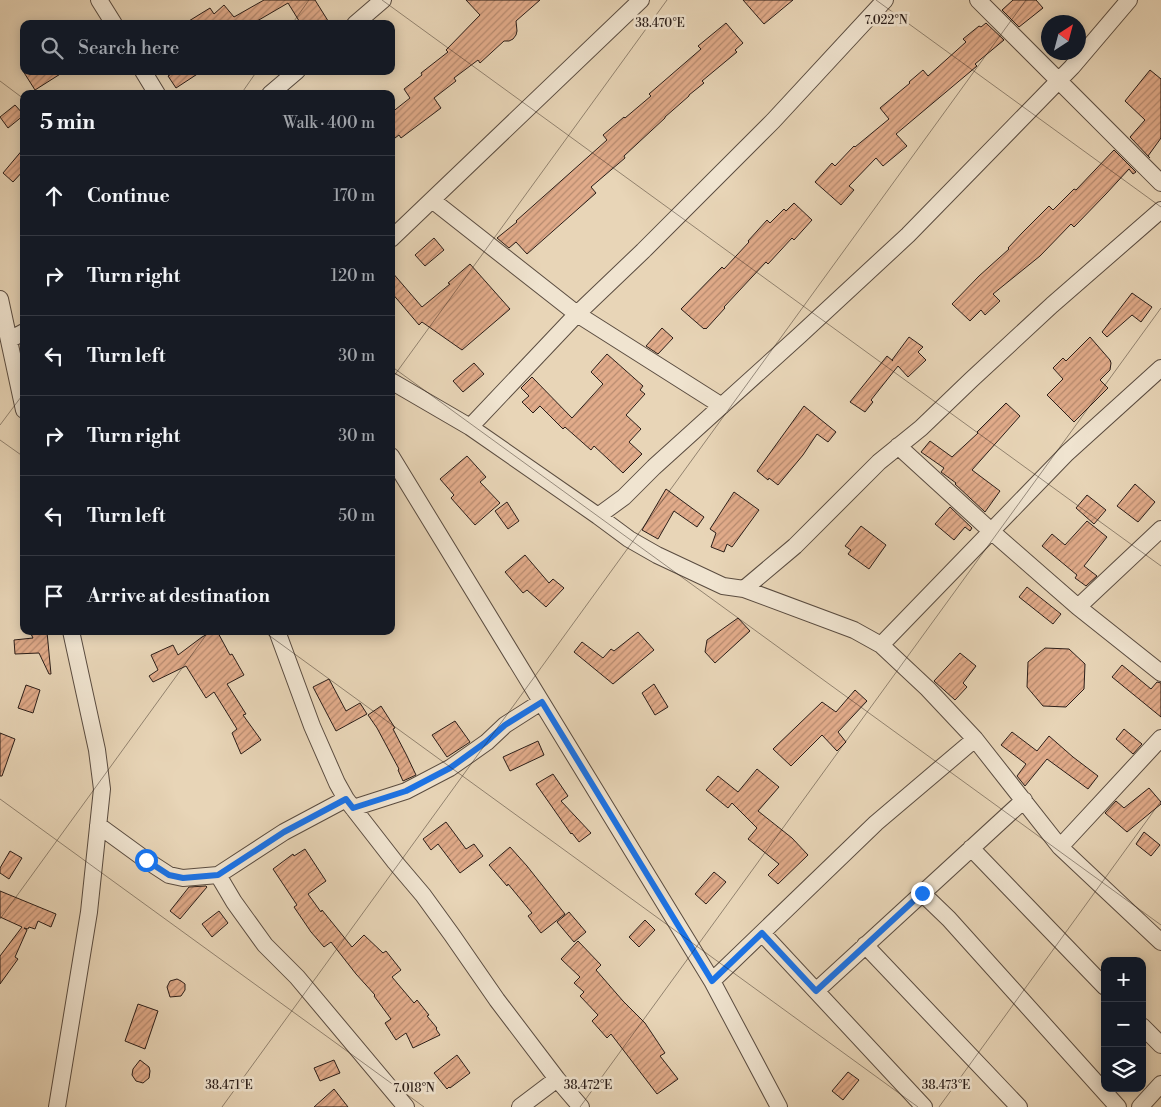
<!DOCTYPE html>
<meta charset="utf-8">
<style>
body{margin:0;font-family:"Libre Bodoni",serif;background:#20242c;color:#f1f3f6}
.controls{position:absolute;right:15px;bottom:15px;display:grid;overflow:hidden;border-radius:10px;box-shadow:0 2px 12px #0003}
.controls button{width:45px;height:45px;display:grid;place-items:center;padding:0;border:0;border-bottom:1px solid #363941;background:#171b24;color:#f1f3f6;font:25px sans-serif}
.compass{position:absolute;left:1041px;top:15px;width:45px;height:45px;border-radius:50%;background:#171b24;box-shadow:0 2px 12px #0003;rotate:36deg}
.stop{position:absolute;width:15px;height:15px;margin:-11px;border:4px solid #1a73e8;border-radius:50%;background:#fff}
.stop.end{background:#1a73e8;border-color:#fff;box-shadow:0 1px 5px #0008}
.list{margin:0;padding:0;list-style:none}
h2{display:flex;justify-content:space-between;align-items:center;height:65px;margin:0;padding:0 20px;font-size:21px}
h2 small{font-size:16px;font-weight:400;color:#9ea1a6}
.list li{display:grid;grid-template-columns:32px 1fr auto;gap:15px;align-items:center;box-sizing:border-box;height:80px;padding:0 20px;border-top:1px solid #363941}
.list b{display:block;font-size:19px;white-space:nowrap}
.list em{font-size:16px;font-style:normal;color:#9ea1a6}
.icon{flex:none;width:28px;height:28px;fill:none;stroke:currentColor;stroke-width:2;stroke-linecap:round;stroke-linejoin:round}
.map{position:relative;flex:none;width:1161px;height:1107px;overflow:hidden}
.search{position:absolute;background:#171b24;box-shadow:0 2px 12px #0003;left:20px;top:20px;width:375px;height:55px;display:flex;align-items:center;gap:12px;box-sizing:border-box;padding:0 18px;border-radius:10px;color:#9ea1a6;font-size:19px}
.panel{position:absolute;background:#171b24;box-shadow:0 2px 12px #0003;left:20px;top:90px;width:375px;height:545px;border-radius:10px}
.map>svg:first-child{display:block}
</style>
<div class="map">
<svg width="1161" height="1107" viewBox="0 0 1161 1107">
<defs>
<pattern id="building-hatch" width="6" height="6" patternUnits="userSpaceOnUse" patternTransform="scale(1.25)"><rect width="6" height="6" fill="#e1ab8a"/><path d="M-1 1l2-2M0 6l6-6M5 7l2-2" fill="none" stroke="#b78b70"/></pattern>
</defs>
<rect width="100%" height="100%" fill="#e8d5b7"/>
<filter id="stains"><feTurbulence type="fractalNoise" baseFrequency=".004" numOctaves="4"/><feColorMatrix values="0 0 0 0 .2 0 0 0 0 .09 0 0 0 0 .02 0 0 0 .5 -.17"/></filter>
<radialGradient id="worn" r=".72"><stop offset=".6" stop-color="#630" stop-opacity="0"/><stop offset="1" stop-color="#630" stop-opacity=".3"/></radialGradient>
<path fill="url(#building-hatch)" stroke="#2b1e19" d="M264 0H315L330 24H301L288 3 252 24H184L210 8 214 14 224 5 234 17Z
M466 0H540L516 21 517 31 516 35 513 39 509 41H504L480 63 478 60 454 78 456 81 434 98 441 108 401 138 399 135 391 141V113L410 98 404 89 422 75 421 73 448 52 446 50 480 15Z
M743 0H793L764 24Z
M1013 0H1036L1043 8 1019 27 1002 10Z
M726 23 743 43 735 50 737 52 702 81 704 83 689 95V96L665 117V118L624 156 625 158 591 187 596 193 527 254 516 242 509 248 497 238 517 222 516 221 607 140 603 135 624 117 625 118 651 96 649 94 701 49 698 46Z
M986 23 1004 40 975 64 977 66 896 134 907 146 883 166 876 158 849 186 854 190 841 205 815 182 832 163 835 166 854 146 855 147 889 119 880 108 910 83 909 82 923 70 928 76 966 42 963 39 979 26 981 27Z
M1150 70 1161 79V138L1148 156 1150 158 1130 137 1145 120 1125 101Z
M23 71H65L35 90Z
M176 71H202L176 88 168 76Z
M15 105 24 115 8 128 0 117Z
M24 148V170L13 182 3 173Z
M1114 150 1136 172 1133 174 1129 169 1106 194 1074 227 1071 224 1040 256 993 294 1000 301 985 315 981 310 970 321 952 304 979 276 1009 249 1008 248 1022 233 1049 206 1053 210 1074 189 1076 190Z
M794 203 812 220 794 240 792 238 768 264 766 262 724 307 725 308 706 329 705 328 704 329 681 309 722 267 724 269 749 242 748 241 767 220 770 223 784 209 786 211Z
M434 238 444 250 425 266 415 255Z
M470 264 510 309 462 350 422 322 419 325 391 292V271L422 307 450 284 448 283Z
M1132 293 1152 307 1141 322 1132 315 1107 337 1102 332Z
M662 328 673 338 658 354 646 346Z
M909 337 923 347 918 352 926 360 908 377 898 366 871 400 873 402 865 412 850 402 887 356 893 361 892 360Z
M1090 337 1110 360 1111 363 1110 370 1100 380 1108 388 1074 422 1047 395 1063 379 1053 368 1063 358 1066 361Z
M607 354 643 386 640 390 645 394 626 415 641 429 629 442 642 454 623 473 594 446 591 450 565 427 563 429 540 406 533 413 522 402 529 396 521 388 532 377 572 418 603 384 591 372Z
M474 363 484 374 463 392 453 381Z
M1006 403 1020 416 972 470 1000 491 985 512 955 484 956 483 941 472 944 468 921 452 930 441 952 457 978 433 977 432Z
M804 406 836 432 828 442 817 434 803 455 778 485 769 478 768 480 757 471Z
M467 456 486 477 480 482 500 503 475 525 451 498 454 495 440 479Z
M1135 484 1155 502 1138 522 1117 506Z
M666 489 704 517 697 527 674 511 658 539 642 530Z
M734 492 759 510 732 547 727 544 724 552 711 547 716 533 710 529Z
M1087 495 1106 510 1094 524 1076 508Z
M507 502 519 521 508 529 495 511Z
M950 507 972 528 970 531 965 527 954 540 935 524Z
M1087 521 1107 537 1084 566 1097 576 1086 586 1075 578 1077 575 1042 546 1052 534 1065 545Z
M861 526 886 545 869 569 848 554 851 550 845 546Z
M525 555 549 583 553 579 564 588 546 607 527 590 523 593 505 572Z
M1027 587 1061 614 1053 624 1019 597Z
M738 618 750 631 715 663 705 652 707 640Z
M213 631H217L230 655 232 654 244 675 227 684 246 714 243 715 261 740 241 754 232 733 237 729 214 692 206 698 186 666 153 682 149 676 158 670 151 655 173 645 178 655 202 637Z
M47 632 51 674H49L39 653 15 654 14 640 33 638 31 634Z
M638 632 654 650 613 684 574 652 582 642 603 658 611 649 614 651Z
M1045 648 1069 649 1085 664 1084 689 1066 707 1043 706 1027 687 1028 662Z
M960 653 976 666 963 683 967 687 955 700 934 681Z
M1122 665 1151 689 1157 682 1161 683V717L1112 677Z
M329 679 346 711 360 703 367 714 336 731 313 687Z
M654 684 668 707 655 715 642 693Z
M26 685 40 690 33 713 18 708Z
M855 690 867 701 838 732 846 742 837 751 822 735 791 766 773 749 822 702 836 712Z
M381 706 395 728 393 729 407 756 416 775 403 781 398 770 399 769 377 728 368 715Z
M455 721 470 742 447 757 432 735Z
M1124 729 1142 744 1133 754 1116 739Z
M1012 732 1037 751 1049 736 1073 757 1098 776 1088 789 1047 759 1025 786 1017 776 1026 764 1001 745Z
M0 733 15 739 2 776H0Z
M538 741 544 755 510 771 503 757Z
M757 769 779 787 758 811 792 838 808 855 778 884 768 875 779 864 748 839 757 828 732 803 728 808 706 790 718 776 738 792Z
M553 774 568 796 561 801 591 833 579 842 572 833 571 834 536 784Z
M1149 788 1161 802V804L1127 832 1105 813 1116 801 1124 808Z
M446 822 466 849 474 844 483 856 460 873 438 844 431 850 423 839Z
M1144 832 1160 845 1151 856 1136 844Z
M510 847 527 866 565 914 541 933 528 916 532 913 508 884 507 886 489 865Z
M305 849 326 881 308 894 321 912 322 910 352 947 364 935 383 953 386 951 401 970 392 977 414 1003 417 1000 429 1015 427 1016 437 1028 436 1029 440 1035 413 1048 406 1033 396 1040 385 1023 391 1019 374 996 375 995 356 974 331 942 324 947 311 932 294 907 297 905 273 869 293 854 294 856Z
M10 851 22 858 9 879 0 873V868Z
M714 872 726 882 706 904 695 894Z
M206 886 207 887 180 919 170 911 189 887Z
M0 891 56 914 51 927 38 921 35 929 29 927 28 929 24 928 27 930 15 957 18 959 0 984V956L22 927 0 917Z
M219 911 228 923 212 937 202 924Z
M569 912 586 932 574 942 557 922Z
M645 920 655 930 639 947 629 937Z
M578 941 601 965 596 970 623 1001 645 1023 665 1053 660 1056 678 1079 657 1094 611 1034 607 1038 592 1021 598 1015 580 996 584 992 574 983 580 977 561 959Z
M177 979 181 981 185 984V990L181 996 170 997 167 987 170 981Z
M138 1004 158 1011 145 1049 125 1041Z
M457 1055 470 1073 450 1088 449 1087 447 1089 434 1073Z
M140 1060 149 1067 150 1071 149 1078 143 1083 136 1081 132 1075 133 1069Z
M334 1060 340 1073 320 1081 314 1068Z
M848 1072 859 1080 843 1100 832 1091Z
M334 1089 348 1107H314Z"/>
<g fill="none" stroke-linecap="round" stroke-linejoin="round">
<g stroke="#5a4c40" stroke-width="18">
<path id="minor" d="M99 0 114 24
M978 0 1161 183
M355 24 383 0
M143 71 157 94
M270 94 297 71
M432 200 577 314 722 406
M391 239 641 0
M0 299 24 410
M9 340 24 332
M391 381 470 427 598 516 629 539 657 555 723 586 744 589 854 630 881 645 928 689 975 739 1060 847 1161 942
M470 427 577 314 643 251 773 121 885 0
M898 446 991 531 1078 607 1161 673
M391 456 712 981 779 1107
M598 516 624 497 654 467 800 335 908 235 1072 67 1129 0
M744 589 795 546 879 462 921 428 971 380 1052 305 1161 210
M1078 607 1161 529
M277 631 312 726 337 783 346 799 395 862 423 895 452 935 497 1000 557 1079 581 1107
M881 645 1067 453 1161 368
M353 808 406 791 450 768 487 742 505 725 541 702
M98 825 146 860 169 875 183 878 218 875 284 832 346 799
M1060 847 1161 738
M971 848 1105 987
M218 875 234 902 265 945 297 977 406 1107
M922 893 949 919 1118 1107
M762 933 924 1107
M865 945 1019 1107
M712 981 876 823 975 739
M816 991 1024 800
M1142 1026 1161 1045
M57 1107 89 912 102 789 97 750 71 631
M520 1107 557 1079
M1140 1107 1161 1084"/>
</g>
<use href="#minor" stroke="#f0e4d0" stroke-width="16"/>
</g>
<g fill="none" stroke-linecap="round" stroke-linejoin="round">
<path stroke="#1a73e8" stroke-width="6" d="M146 860 169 875 183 878 218 875 284 832 346 799 353 808 406 791 450 768 486 742 505 725 542 702 712 981 762 933 816 991 922 893"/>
</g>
<path fill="none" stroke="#2b1e19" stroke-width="1" stroke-opacity="0.45" d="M382 0 1161 566M876 0 1161 207M292 24 309 0M0 81 24 99M241 94 257 71M391 366 1161 925M391 380 667 0M0 425 24 393M0 440 24 457M263 631 918 1107M0 799 424 1107M0 919 209 631M222 1107 1026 0M580 1107 1161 308M939 1107 1161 801"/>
<g font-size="12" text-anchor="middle" fill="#2b1e19" stroke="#f0e4d0" stroke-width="5" stroke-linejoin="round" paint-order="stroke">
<text x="886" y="24">7.022°N</text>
<text x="660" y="27">38.470°E</text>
<text x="229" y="1089">38.471°E</text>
<text x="588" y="1089">38.472°E</text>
<text x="946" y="1089">38.473°E</text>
<text x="414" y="1092">7.018°N</text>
</g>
<rect width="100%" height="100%" filter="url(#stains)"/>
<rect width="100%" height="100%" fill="url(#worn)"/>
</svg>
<div class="controls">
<button>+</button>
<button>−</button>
<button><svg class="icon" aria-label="layers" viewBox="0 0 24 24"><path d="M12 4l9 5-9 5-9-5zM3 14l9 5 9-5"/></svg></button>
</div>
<svg class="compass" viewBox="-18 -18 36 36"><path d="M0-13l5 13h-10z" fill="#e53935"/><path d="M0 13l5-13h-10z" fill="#9ea1a6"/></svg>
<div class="stop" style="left:146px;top:860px"></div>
<div class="stop end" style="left:922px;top:893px"></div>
<div class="search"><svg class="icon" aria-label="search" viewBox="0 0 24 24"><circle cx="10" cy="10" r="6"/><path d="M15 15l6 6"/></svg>Search here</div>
<section class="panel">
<h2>5 min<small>Walk · 400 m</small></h2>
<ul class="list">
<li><svg class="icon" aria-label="ahead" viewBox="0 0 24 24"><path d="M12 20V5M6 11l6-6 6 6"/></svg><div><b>Continue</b></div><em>170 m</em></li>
<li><svg class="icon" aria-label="right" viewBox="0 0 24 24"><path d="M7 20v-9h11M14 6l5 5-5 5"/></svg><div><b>Turn right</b></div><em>120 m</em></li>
<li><svg class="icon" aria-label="left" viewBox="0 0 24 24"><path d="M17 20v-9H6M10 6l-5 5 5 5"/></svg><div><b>Turn left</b></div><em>30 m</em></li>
<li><svg class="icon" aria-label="right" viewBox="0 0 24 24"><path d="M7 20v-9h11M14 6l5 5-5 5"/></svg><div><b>Turn right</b></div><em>30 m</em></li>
<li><svg class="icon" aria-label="left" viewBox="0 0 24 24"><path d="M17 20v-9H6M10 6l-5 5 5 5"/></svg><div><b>Turn left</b></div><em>50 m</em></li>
<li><svg class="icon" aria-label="arrive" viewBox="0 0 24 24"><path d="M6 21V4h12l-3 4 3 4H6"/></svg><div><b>Arrive at destination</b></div></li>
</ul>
</section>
</div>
